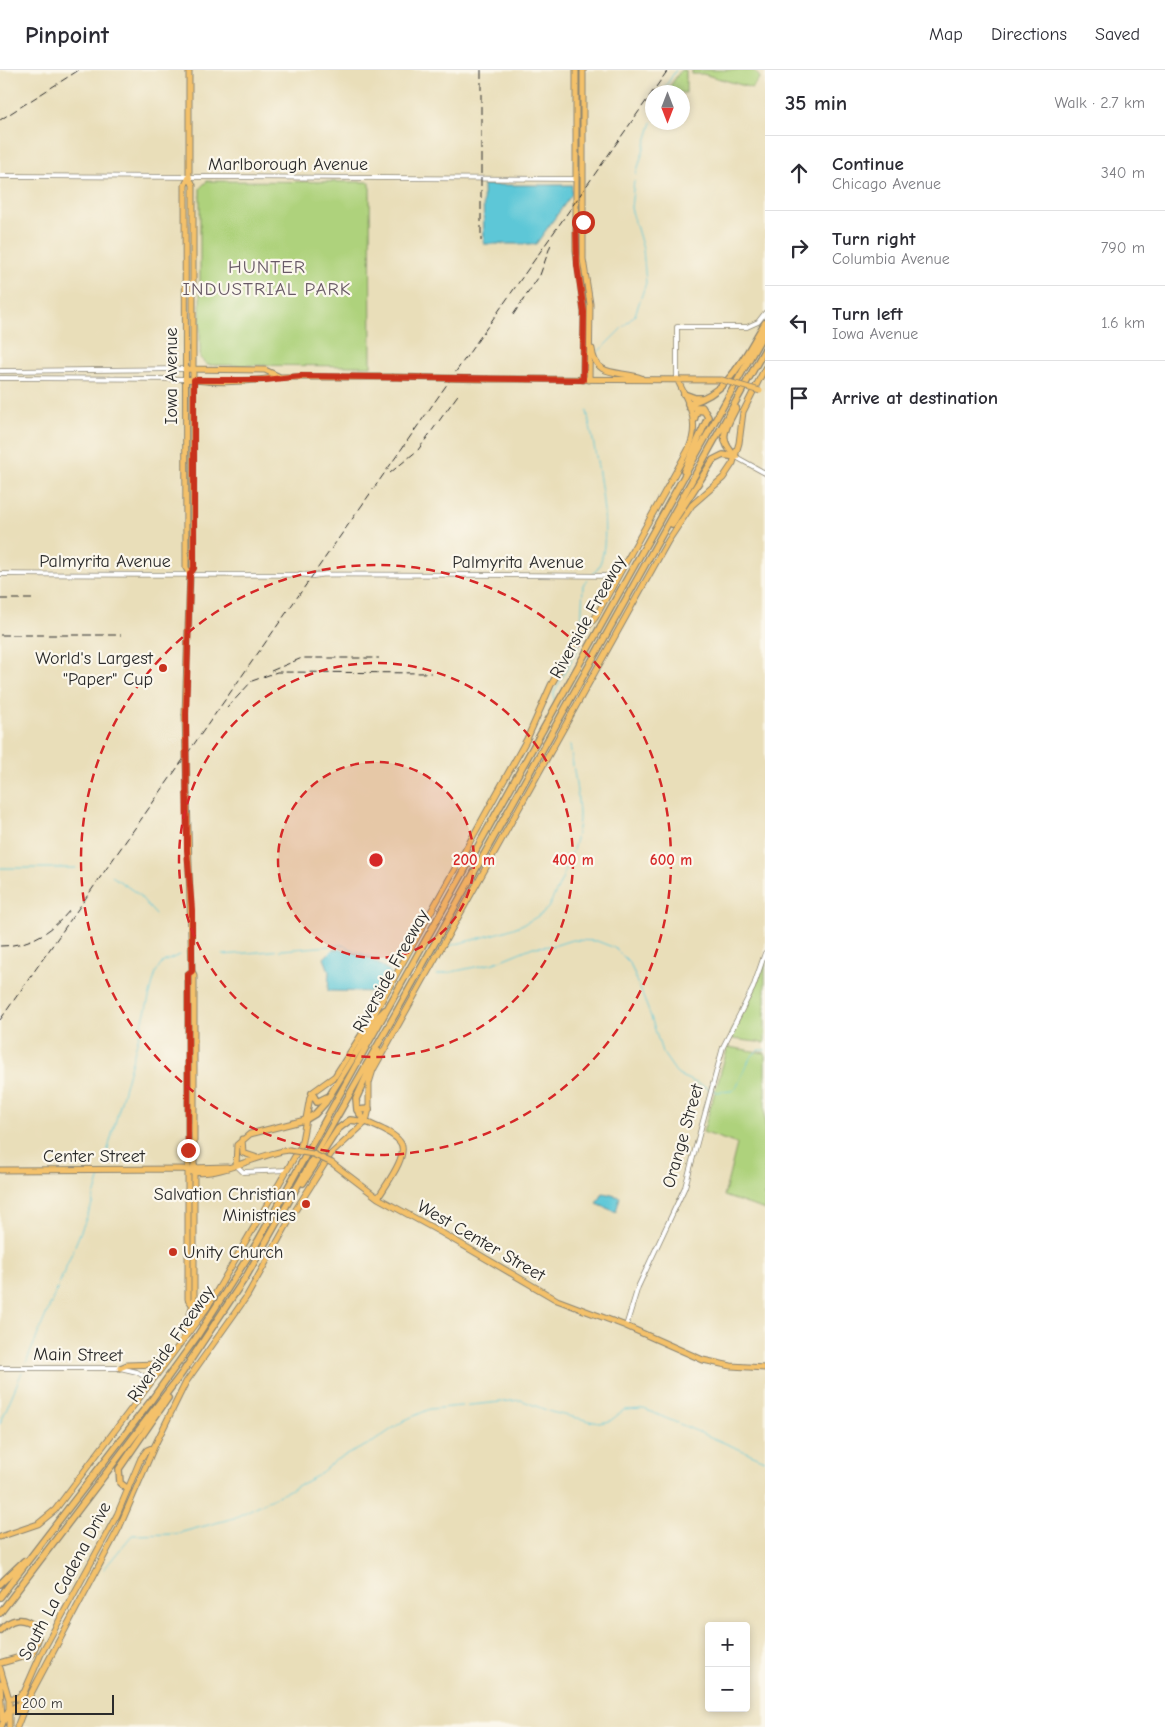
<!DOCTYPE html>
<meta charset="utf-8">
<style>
body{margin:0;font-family:"Comic Neue",sans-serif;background:#f2f2f3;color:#2b2b33}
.controls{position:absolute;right:15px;bottom:15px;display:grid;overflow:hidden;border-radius:5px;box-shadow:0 2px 8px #0003}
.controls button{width:45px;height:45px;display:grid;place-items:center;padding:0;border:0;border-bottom:1px solid #e1e1e2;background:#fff;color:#2b2b33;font:25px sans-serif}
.compass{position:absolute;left:645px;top:15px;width:45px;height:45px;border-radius:50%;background:#fff;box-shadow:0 2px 8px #0003;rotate:180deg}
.scale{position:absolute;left:15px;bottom:12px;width:99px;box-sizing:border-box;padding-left:5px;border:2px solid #2b2b2b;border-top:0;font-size:14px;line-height:18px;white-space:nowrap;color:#2b2b2b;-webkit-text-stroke:4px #fbf7ec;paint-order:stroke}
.stop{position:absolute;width:15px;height:15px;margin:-11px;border:4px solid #c8321e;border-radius:50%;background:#fff}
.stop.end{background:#c8321e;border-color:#fff;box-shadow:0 1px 5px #0008}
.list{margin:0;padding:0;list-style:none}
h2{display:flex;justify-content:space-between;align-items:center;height:65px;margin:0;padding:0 20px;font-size:21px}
h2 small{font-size:16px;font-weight:400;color:#7c7c81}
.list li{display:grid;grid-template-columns:32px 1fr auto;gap:15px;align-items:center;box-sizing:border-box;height:75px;padding:0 20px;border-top:1px solid #e1e1e2}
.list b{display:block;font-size:19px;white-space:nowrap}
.list p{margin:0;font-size:16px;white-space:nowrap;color:#7c7c81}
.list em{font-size:16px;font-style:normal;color:#7c7c81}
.icon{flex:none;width:28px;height:28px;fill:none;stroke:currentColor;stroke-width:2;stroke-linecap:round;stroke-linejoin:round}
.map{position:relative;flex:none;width:765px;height:1657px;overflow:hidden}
header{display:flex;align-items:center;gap:30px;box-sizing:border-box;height:70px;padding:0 25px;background:#fff;border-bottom:1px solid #e1e1e2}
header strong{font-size:24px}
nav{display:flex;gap:28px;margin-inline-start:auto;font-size:18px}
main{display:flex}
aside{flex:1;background:#fff}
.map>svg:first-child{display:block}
</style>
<header>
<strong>Pinpoint</strong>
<nav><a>Map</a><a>Directions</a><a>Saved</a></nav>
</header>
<main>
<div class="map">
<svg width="765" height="1657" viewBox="0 0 765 1657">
<rect width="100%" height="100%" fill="#fbf7ec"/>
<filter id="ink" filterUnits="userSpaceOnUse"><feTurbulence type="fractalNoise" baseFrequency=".02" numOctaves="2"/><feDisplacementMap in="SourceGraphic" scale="10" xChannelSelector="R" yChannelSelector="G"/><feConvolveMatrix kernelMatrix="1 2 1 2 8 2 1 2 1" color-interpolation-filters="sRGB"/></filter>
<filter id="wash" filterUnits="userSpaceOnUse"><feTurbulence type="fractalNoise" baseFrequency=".0096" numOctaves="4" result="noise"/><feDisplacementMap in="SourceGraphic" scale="20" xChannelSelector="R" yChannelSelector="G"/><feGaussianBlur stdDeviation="1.12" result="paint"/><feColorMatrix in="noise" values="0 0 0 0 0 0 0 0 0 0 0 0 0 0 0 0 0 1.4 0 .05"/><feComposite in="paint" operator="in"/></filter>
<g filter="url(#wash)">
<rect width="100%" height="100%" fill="#e9deb9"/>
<path fill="#aed27b" stroke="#6c7e53" d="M681 0H686V23L666 22Z
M692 0H753L760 7 752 18 703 4H692Z
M207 111 370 112 371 296 207 295 200 288V118Z
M765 888V973L733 969 731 963 759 908Z
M728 977 765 983V1140L724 1126 737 1074 703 1062Z"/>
<path fill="#5dc7d7" stroke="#447981" d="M483 115H572V124L536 174H484Z
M333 879C351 879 378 891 391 903L382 922 328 921 329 901 324 888Z
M603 1123 620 1127 616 1142 597 1134Z"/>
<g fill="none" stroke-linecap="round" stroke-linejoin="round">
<path stroke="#5dc7d7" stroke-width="1" d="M662 22 676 0
M636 104 652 52
M597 283 635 245 646 213 643 179 631 138 634 111
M587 341C593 373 620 482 593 504
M581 558 583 515 588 509
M554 630V622L581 573
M0 798H76
M112 806 138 824 155 844
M445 877C475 868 525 861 548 838 561 813 580 772 579 744 578 721 573 697 570 675
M223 885 342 875 388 894 392 898
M437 905 494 893 533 877 553 876 572 870 597 871 615 878 630 893 651 947 662 982 678 1005 717 1022 731 1021 736 1018 750 988 758 980H765
M104 1094 156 902 163 892 180 885
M26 1293 91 1137 100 1106
M0 1354 22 1302
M104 1499 132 1465 175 1464 234 1448 317 1406 336 1390 373 1372 405 1350 430 1339 521 1330 551 1342 599 1353 610 1351 624 1340 644 1339 765 1390"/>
</g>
</g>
<g filter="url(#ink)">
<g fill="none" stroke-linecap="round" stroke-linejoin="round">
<g stroke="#8a8472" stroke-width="5.5">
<path id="minor" d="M0 106 576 109
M0 301 185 299
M0 308 185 309
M677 309V257H747L758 252 765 243
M736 387 765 403
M0 504C206 506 412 503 618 506
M300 504 313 506 327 504
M236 1095 243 1102 287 1100
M626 1256 638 1217 685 1117 723 977 753 918 765 883
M0 1298H120L137 1302 151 1311"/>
</g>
<g stroke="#8a8472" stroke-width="7">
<path id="major" d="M576 0V180L584 242 583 310
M583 0V189L590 234 589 310
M189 107 185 115 186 498 190 504
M592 279C595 309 621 300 641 308
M185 299 265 300 280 307
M185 309C215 313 250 312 280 307H392
M488 309 722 310
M185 644 190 504 193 498V115L189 107V0
M366 1052C376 1057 393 1062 400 1072 410 1084 385 1116 378 1128
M242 1069 243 1083 255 1087
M332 1093 378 1128 442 1163 557 1230 626 1256 703 1290 731 1296 765 1298
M236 1095 237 1075 250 1064 305 1050
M193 1098 227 1097
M0 1100 183 1099C187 1100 190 1101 194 1102 220 1107 261 1083 289 1080
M191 1233 188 1229V904L192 901
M191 1233H205L212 1230
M184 1266 194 1230V905L192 901 187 725
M120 1298 127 1295 158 1294 166 1286
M0 1467 38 1454 55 1440 207 1238 301 1076 310 1027 314 1021 335 1006 372 948 527 669 551 615 565 590 577 569 595 548 688 380C701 354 689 333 677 309
M0 1598 9 1629V1657
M0 1614 2 1649
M9 1628H17L23 1623
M8 1641H18L24 1635
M1 1657 8 1641 19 1634 41 1584 117 1445 141 1388 147 1380 154 1377
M17 1657 27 1631 119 1458 154 1377 186 1312 247 1226 293 1144 331 1084 366 1052 369 1039V1013L373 1000 668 471 692 435 723 408 733 393 739 373 743 342 765 298"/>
</g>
<g stroke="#8a8472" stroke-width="8">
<path id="highway" d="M684 324 695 328H702
M688 334C731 322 743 288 765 253
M694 350 697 340 704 341
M736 387C717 369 725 359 736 338
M684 401 708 347 702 337H689
M672 454 713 390 723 385 736 387
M312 1023 317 1032 327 1027
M357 1040 369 1039
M305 1050 315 1044 325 1033 379 946 385 940
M366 1052 357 1040 356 1029 378 981
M303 1113 338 1059 350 1050 366 1052
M128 1419 120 1413 119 1399 168 1328
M0 1514 24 1491
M0 1527 150 1332 196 1268 258 1171 765 261
M0 1543 182 1303 247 1205 397 941 765 279
M0 1560C10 1549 23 1545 35 1557L38 1569 32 1584 0 1593"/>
</g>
<use href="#minor" stroke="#fff" stroke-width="4"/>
<use href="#major" stroke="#f4c16a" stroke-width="5"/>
<use href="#highway" stroke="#f4c16a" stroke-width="5.5"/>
<path stroke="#2b2b2b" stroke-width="1" stroke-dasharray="8 4" stroke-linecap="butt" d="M481 0V171
M0 50 79 0
M513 245 540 205 551 174
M390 403 418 380 460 322
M0 529H34
M0 565H121
M271 601 302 588H379
M227 638 252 611 277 602 431 603
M0 876C29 876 52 862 70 840
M0 950 668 0"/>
<g stroke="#8a8472" stroke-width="7" stroke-linecap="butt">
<path id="major-bridge" d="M392 307 488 309
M722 310 760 321
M185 644 187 725
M289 1080 313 1084 332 1093"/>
</g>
<use href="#major-bridge" stroke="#f4c16a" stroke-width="5"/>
</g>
</g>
<g fill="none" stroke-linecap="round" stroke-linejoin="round" filter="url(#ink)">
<path stroke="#c8321e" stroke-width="6" d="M188 1080V904L192 901V840L187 780 186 644 190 504 194 498V310H265L301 306 583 310 584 242 577 195 576 152H583"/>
</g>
<circle cx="376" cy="790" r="98" fill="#d62828" fill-opacity=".12"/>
<g fill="none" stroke="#d62828" stroke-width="2.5" stroke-dasharray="9 6">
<circle cx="376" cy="790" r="98"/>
<circle cx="376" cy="790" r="197"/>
<circle cx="376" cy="790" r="295"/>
</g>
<g fill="#c8321e" stroke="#fbf7ec" stroke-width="2">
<circle cx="163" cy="598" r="5"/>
<circle cx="306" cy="1134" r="5"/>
<circle cx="173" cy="1182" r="5"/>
</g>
<g text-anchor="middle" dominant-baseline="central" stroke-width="4.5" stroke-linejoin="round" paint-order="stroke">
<g font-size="18" fill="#2b2b2b" stroke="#fbf7ec">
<text x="288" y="94">Marlborough Avenue</text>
<text transform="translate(171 306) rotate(-90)">Iowa Avenue</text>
<text x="105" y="491">Palmyrita Avenue</text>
<text x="518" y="492">Palmyrita Avenue</text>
<text transform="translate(588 547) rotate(-61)">Riverside Freeway</text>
<text transform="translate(391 901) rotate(-61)">Riverside Freeway</text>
<text transform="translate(683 1066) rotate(-74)">Orange Street</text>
<text x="94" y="1086">Center Street</text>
<text transform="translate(481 1171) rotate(30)">West Center Street</text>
<text transform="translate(171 1274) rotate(-55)">Riverside Freeway</text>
<text transform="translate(78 1285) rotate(1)">Main Street</text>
<text transform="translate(65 1511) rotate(-62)">South La Cadena Drive</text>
</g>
<g font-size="18" fill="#2b2b2b" stroke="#fbf7ec" text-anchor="end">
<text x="153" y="588">World's Largest<tspan x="153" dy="21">"Paper" Cup</tspan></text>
<text x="296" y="1124">Salvation Christian<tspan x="296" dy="21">Ministries</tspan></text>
<text x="183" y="1182" text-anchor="start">Unity Church</text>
</g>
<g font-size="19" letter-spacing="1" fill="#685a66" stroke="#fbf7ec">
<text x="267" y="197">HUNTER<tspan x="267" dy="22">INDUSTRIAL PARK</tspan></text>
</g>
</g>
<circle cx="376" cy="790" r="8" fill="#d62828" stroke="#fbf7ec" stroke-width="2.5"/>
<g font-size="15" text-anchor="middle" font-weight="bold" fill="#d62828" stroke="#fbf7ec" stroke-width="4.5" stroke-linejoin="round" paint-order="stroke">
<text x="474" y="795">200 m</text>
<text x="573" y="795">400 m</text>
<text x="671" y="795">600 m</text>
</g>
</svg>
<div class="controls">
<button>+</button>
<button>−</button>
</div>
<svg class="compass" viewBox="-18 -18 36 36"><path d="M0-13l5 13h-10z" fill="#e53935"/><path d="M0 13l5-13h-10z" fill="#7c7c81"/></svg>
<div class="scale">200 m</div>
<div class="stop" style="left:583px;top:152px"></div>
<div class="stop end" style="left:188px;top:1080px"></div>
</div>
<aside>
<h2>35 min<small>Walk · 2.7 km</small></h2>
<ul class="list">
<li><svg class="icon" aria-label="ahead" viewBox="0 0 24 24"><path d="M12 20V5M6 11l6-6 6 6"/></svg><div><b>Continue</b><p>Chicago Avenue</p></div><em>340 m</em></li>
<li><svg class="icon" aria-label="right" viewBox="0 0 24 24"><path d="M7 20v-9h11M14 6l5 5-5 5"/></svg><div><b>Turn right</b><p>Columbia Avenue</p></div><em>790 m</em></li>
<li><svg class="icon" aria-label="left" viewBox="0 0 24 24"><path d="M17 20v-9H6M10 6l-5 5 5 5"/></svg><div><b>Turn left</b><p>Iowa Avenue</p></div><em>1.6 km</em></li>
<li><svg class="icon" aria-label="arrive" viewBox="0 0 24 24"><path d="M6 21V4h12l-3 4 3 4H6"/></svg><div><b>Arrive at destination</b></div></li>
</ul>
</aside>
</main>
